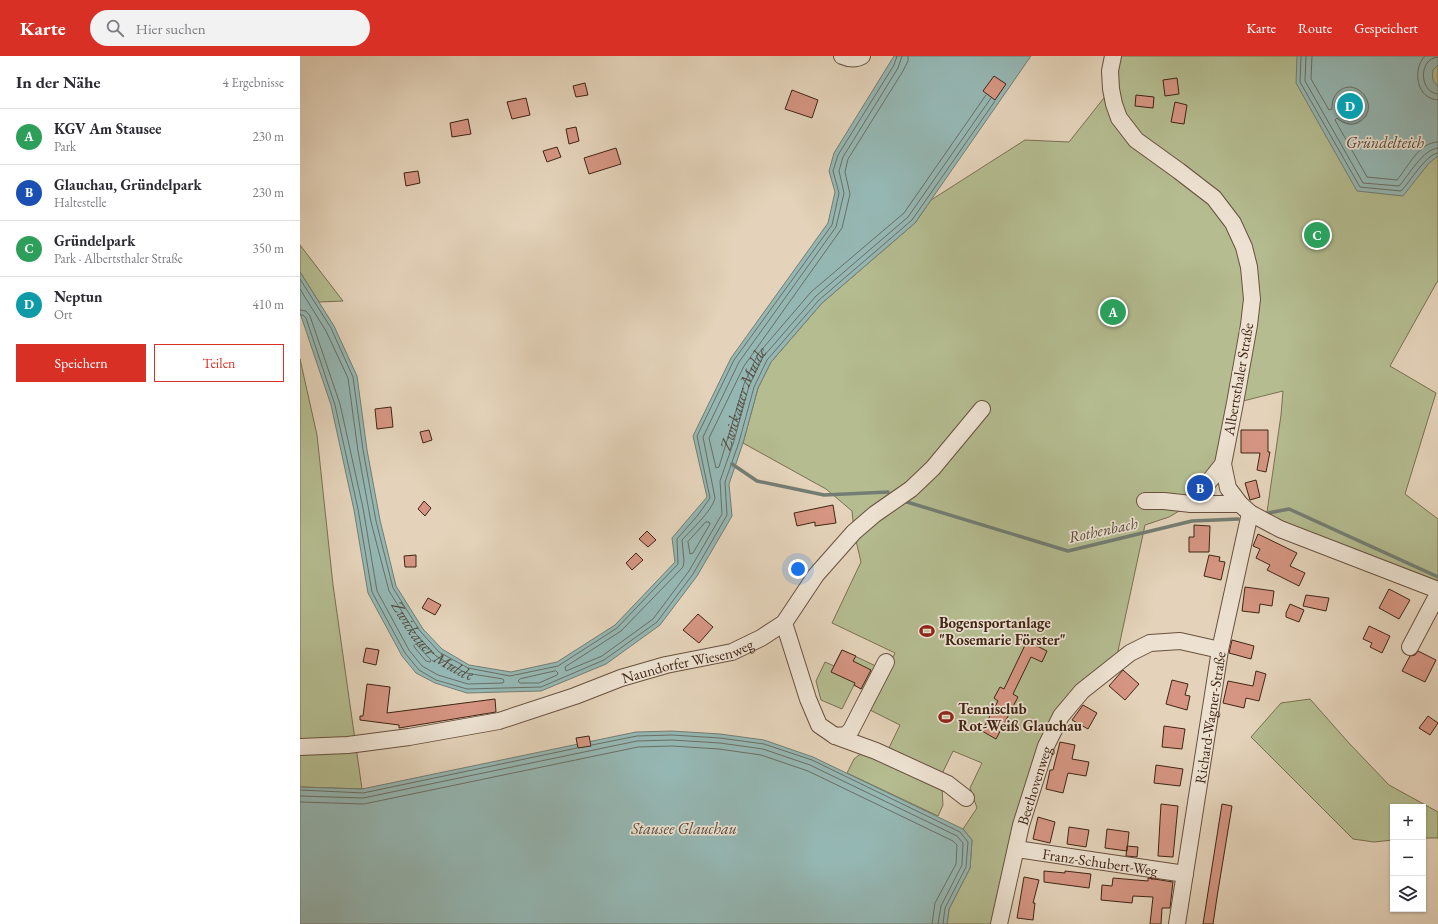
<!DOCTYPE html>
<html lang="de">
<meta charset="utf-8">
<style>
body{margin:0;font-family:"EB Garamond",serif;background:#f2f2f3;color:#2b2b33}
.controls{position:absolute;right:12px;bottom:12px;display:grid;overflow:hidden;border-radius:0px;box-shadow:0 1px 3px #0004}
.controls button{width:36px;height:36px;display:grid;place-items:center;padding:0;border:0;border-bottom:1px solid #e1e1e2;background:#fff;color:#2b2b33;font:20px sans-serif}
.you{position:absolute;left:498px;top:513px;width:14px;height:14px;margin:-10px;border:3px solid #fff;border-radius:50%;background:#1a73e8;box-shadow:0 0 0 6px #1a73e833}
.badge{display:grid;place-items:center;width:26px;height:26px;border-radius:50%;background:#d93025;color:#fff;font-size:13px;font-weight:700}
.pin{position:absolute;translate:-50% -50%;border:2px solid #fff;box-shadow:0 1px 4px #0006}
.list{margin:0;padding:0;list-style:none}
h2{display:flex;justify-content:space-between;align-items:center;height:52px;margin:0;padding:0 16px;font-size:17px}
h2 small{font-size:13px;font-weight:400;color:#7c7c81}
.list li{display:grid;grid-template-columns:26px 1fr auto;gap:12px;align-items:center;box-sizing:border-box;height:56px;padding:0 16px;border-top:1px solid #e1e1e2}
.list b{display:block;font-size:15px;white-space:nowrap}
.list p{margin:0;font-size:13px;white-space:nowrap;color:#7c7c81}
.list em{font-size:13px;font-style:normal;color:#7c7c81}
.actions{display:flex;gap:8px;padding:12px 16px}
.actions a{flex:1;padding:9px 0;border:1px solid #d93025;border-radius:0px;text-align:center;font-size:14px;color:#d93025}
.actions .main{background:#d93025;color:#fff}
.icon{flex:none;width:22px;height:22px;fill:none;stroke:currentColor;stroke-width:2;stroke-linecap:round;stroke-linejoin:round}
.map{position:relative;flex:none;width:1138px;height:868px;overflow:hidden}
header{display:flex;align-items:center;gap:24px;box-sizing:border-box;height:56px;padding:0 20px;background:#d93025;color:#fff}
header strong{font-size:19px}
nav{display:flex;gap:22px;margin-inline-start:auto;font-size:14px}
.search{width:280px;height:36px;background:#f2f2f3;display:flex;align-items:center;gap:10px;box-sizing:border-box;padding:0 14px;border-radius:22px;color:#7c7c81;font-size:15px}
main{display:flex}
aside{flex:1;background:#fff}
.map>svg:first-child{display:block}
</style>
<header>
<strong>Karte</strong>
<div class="search"><svg class="icon" aria-label="search" viewBox="0 0 24 24"><circle cx="10" cy="10" r="6"/><path d="M15 15l6 6"/></svg>Hier suchen</div>
<nav><a>Karte</a><a>Route</a><a>Gespeichert</a></nav>
</header>
<main>
<aside>
<h2>In der Nähe<small>4 Ergebnisse</small></h2>
<ul class="list">
<li><span class="badge" style="background:#2e9e5b">A</span><div><b>KGV Am Stausee</b><p>Park</p></div><em>230 m</em></li>
<li><span class="badge" style="background:#1a4fb4">B</span><div><b>Glauchau, Gründelpark</b><p>Haltestelle</p></div><em>230 m</em></li>
<li><span class="badge" style="background:#2e9e5b">C</span><div><b>Gründelpark</b><p>Park · Albertsthaler Straße</p></div><em>350 m</em></li>
<li><span class="badge" style="background:#0f9aa8">D</span><div><b>Neptun</b><p>Ort</p></div><em>410 m</em></li>
</ul>
<div class="actions"><a class="main">Speichern</a><a>Teilen</a></div>
</aside>
<div class="map">
<svg width="1138" height="868" viewBox="0 0 1138 868">
<rect width="100%" height="100%" fill="#e4d3ba"/>
<filter id="stains"><feTurbulence type="fractalNoise" baseFrequency=".005" numOctaves="4"/><feColorMatrix values="0 0 0 0 .2 0 0 0 0 .09 0 0 0 0 .02 0 0 0 .5 -.17"/></filter>
<radialGradient id="worn" r=".72"><stop offset=".6" stop-color="#630" stop-opacity="0"/><stop offset="1" stop-color="#630" stop-opacity=".3"/></radialGradient>
<path fill="#b4bc90" stroke="#7a7052" d="M813 0H1138V226H1137L1090 310 1136 337 1105 438 1138 463V535L978 471 967 456 981 359 983 335 935 347 923 408 891 448 869 461 845 469 815 609 761 660 699 868H647L649 853 670 812 672 784 663 773 677 752 670 732 682 707 653 695 640 722 587 696 600 669 568 653 595 597 532 567 561 506 554 476 552 455 526 433 443 387 458 332 471 306 522 247 615 167 631 144 725 84 769 86 811 33Z
M0 189 43 245 19 246 0 216Z
M0 303 17 379 33 529 62 733 0 731Z
M542 594 580 612 568 636 554 629 542 653 521 644 516 625 525 606 534 610Z
M1010 643 1048 686 1089 729 1138 756V782H1123V751H1093V784L1074 786 1053 783 951 681 981 647Z
M563 696 642 731 643 749 638 760 547 717 554 703Z"/>
<path fill="#95b7b3" stroke="#737d73" d="M594 0H731L615 167 522 247 471 306 458 332 443 387 429 428 432 460 397 520 360 569 306 608 241 635 167 637 135 627 116 617 102 600 68 537 54 454 31 349 0 257V216L34 270 57 320 67 394 80 464 96 530 123 573 142 593 169 609 211 616 257 606 315 569 375 506 372 482 407 441 393 380 431 302 528 167 535 136 529 115 534 97Z
M997 0H1138V9L1133 14C1132 21 1132 26 1138 30V100L1129 107 1103 140 1057 135 996 27Z
M372 675 420 678 464 684 513 701 663 773 672 784 670 812 649 853 647 868H0V731L62 733 336 676Z"/>
<g fill="none" stroke-linecap="round" stroke-linejoin="round">
<g stroke="#6a6e64" stroke-width="1">
<path d="M602 0 598 12 543 101 539 115 544 137 536 171 439 306 403 381 415 442C412 455 391 474 382 484L384 505 383 511 321 575 265 611 266 615 302 600 353 563 389 515 422 458 420 425 434 385 449 330 463 301 516 240 608 161 691 42"/>
<path id="s1" d="M608 0V5L603 15 548 103 545 116 550 138 542 172 444 310 409 382 416 412 419 411 444 328 458 298 511 236 604 157 686 39"/>
<path d="M1001 0 1000 26 1060 131 1101 135C1110 126 1126 98 1138 97"/>
<path d="M1006 0 1005 25 1063 127 1099 130C1109 119 1123 93 1138 92"/>
<path d="M1012 0 1011 23 1029 54 1032 53C1032 46 1033 41 1038 36 1057 18 1084 54 1057 67 1050 70 1043 67 1037 62L1035 64 1067 121 1097 124C1108 111 1119 86 1138 86"/>
<path d="M1125 0C1112 13 1116 43 1138 44"/>
<path d="M1138 1C1118 2 1119 37 1138 38"/>
<circle cx="1050" cy="50" r="12"/>
<circle cx="1050" cy="50" r="7"/>
<path d="M0 223 31 272 53 321 63 394 76 465 93 532 120 575 139 596 168 612 210 620 258 610 317 572 378 508 377 483 398 459 410 442 397 380 434 304 532 169 539 137 533 115 538 99 594 9 597 0"/>
<path id="s2" d="M0 233 26 275 48 322 58 395 71 466 89 535 116 578 136 600 166 617 203 623 204 625 203 627 168 628 138 619 122 610 109 594 77 535 63 452 40 348 10 260 6 255 0 254"/>
<path d="M0 259H3L6 262 35 349 58 453 72 536 105 597 119 614 136 624 167 633 241 631 304 604 357 566 393 518 427 459 425 426 439 386 454 331 467 304 519 244 612 164 695 45"/>
<path d="M406 466H409L410 468 393 497 390 498 388 486Z"/>
<path d="M116 588 131 604 130 606 126 605 115 592 114 590Z"/>
<path d="M256 615 258 617 257 619 239 627H220L218 625 220 623Z"/>
<path d="M292 689 337 680 372 679 420 682 464 688 512 704 660 776 668 786 666 811 645 852 643 868"/>
<path d="M0 734 63 737 277 692"/>
<path d="M0 740 63 742 337 685 372 684 420 687 463 693 510 709 657 780 663 787 662 809 641 850 638 868"/>
<path d="M0 746 64 748 338 691 372 690 419 693 461 699 508 715 653 785 657 789 656 808 635 847 632 868"/>
</g>
<path stroke="#737d73" stroke-width="3.5" d="M432 408 457 425 524 439 588 436
M607 446 768 495 892 465 938 463
M963 458 989 453 1138 521"/>
</g>
<path fill="#d59582" stroke="#402514" d="M694 20 706 28 695 44 683 35Z
M877 22 879 38 865 40 863 24Z
M285 27 288 39 276 41 273 30Z
M492 34 518 44 512 62 485 53Z
M836 39 854 41 853 52 835 50Z
M226 42 230 59 212 63 207 46Z
M875 46 887 49 884 68 871 66Z
M168 63 171 78 152 81 150 67Z
M276 71 279 85 269 88 266 73Z
M257 91 261 101 247 106 243 95Z
M316 92 321 108 289 118 284 102Z
M118 115 120 127 106 130 104 117Z
M91 351 93 371 77 373 75 353Z
M129 374 132 384 123 387 120 376Z
M941 374H968V396H970L966 416 957 414 960 397H941Z
M956 424 960 441 950 444 945 427Z
M124 445 131 452 125 460 118 453Z
M533 449 536 467 515 470V466L497 470 494 457Z
M894 469 910 470 909 496H889V481H894Z
M347 475 356 484 348 491 339 483Z
M958 478 997 497 990 510 1005 517 999 530 967 514 970 509 956 502 960 493 953 490Z
M336 497 343 504 332 514 326 507Z
M116 499V511H105L104 500Z
M909 499 920 501 919 505 925 506 921 524 904 520Z
M945 531 974 535 972 550 960 548 959 557 942 555Z
M1089 533 1110 544 1099 563 1079 552Z
M1006 539 1029 542 1026 555 1003 550Z
M128 542 141 549 135 559 122 552Z
M990 548 1004 554 999 566 986 561V557Z
M398 558 413 571 399 587 383 574Z
M1069 570 1090 580 1082 597 1070 591 1072 587 1063 583Z
M932 584 954 590 951 603 929 597Z
M727 585 747 595 742 606 731 601 713 638 718 641 696 683 682 675 698 645 694 642 700 631 704 633Z
M66 592 79 594 76 609 63 606Z
M542 594 556 600 553 605 571 614 561 633 554 629 555 627 531 616Z
M1118 595 1136 604 1125 626 1102 615 1110 600 1115 599Z
M823 614 839 628 825 644 809 630Z
M956 615 966 618 959 645 946 642 944 652 923 647 928 625 953 630Z
M872 624 888 628 885 639 890 640 887 654 866 648Z
M67 628 90 631 87 657 195 643 196 656 99 672V669L60 664V660H63Z
M783 649 797 657 788 673 772 664Z
M1128 660 1138 667 1130 679 1119 672Z
M864 670 885 673 882 693 862 691Z
M289 680 291 690 278 692 276 682Z
M760 686 775 689 772 703 789 706 786 720 768 717 763 737 746 733 750 714H753Z
M856 709 883 713 880 730 854 727Z
M861 748 878 750 873 801 858 800Z
M922 748 932 750 917 841 913 868H903Z
M738 761 755 766 750 787 733 783Z
M769 771 789 774 786 791 767 788Z
M807 773 829 776 827 795 805 792Z
M827 790 838 791 837 801 826 800Z
M744 815 765 817V815L791 818 789 832 744 826Z
M724 821 739 824 733 847H735L733 864 717 862Z
M813 822 848 825V822L873 826 870 852H862L861 868H850L853 841 833 840 832 847 801 844 802 829 812 830Z"/>
<g fill="none" stroke-linecap="round" stroke-linejoin="round">
<g stroke="#69503e" stroke-width="18">
<g id="minor">
<path d="M542 0C549 3 555 4 562 0"/>
<path d="M813 0 810 15 811 33 814 48 819 62 836 84 879 115 914 142 933 167 944 191 949 211 952 243 949 269 935 347 923 408 928 432 940 448 950 457 980 473 1138 534"/>
<path d="M845 445H864L891 448H940"/>
<path d="M891 448 923 408"/>
<path d="M484 567 508 643 519 669 535 680 576 695 648 728 666 742"/>
<path d="M1110 591 1138 538"/>
<path d="M535 680 546 679 551 674 586 606"/>
<path id="s3" d="M0 691 48 689 109 681 199 665 275 640 321 622 366 609 432 596 461 582 484 567 516 519 554 476 575 458 611 433 633 412 682 353"/>
<path id="s4" d="M716 793 885 818"/>
<path id="s5" d="M699 868 721 769 746 690 761 660 782 635 830 597 850 587 880 585 920 594"/>
<path id="s6" d="M877 868 920 594 950 457"/>
</g>
</g>
<use href="#minor" stroke="#ede2d2" stroke-width="16"/>
</g>
<defs>
<g id="stadium-bare" transform="scale(1.2)"><path d="M0-5a6.5 5 0 1 0 0 10a6.5 5 0 1 0 0-10ZM-3.5-1.8h7v3.6h-7Z" fill="#8f2418" stroke="#ede2d2" stroke-width="2.5" paint-order="stroke"/></g>
</defs>
<g fill-rule="evenodd">
<use href="#stadium-bare" x="627" y="575"/>
<use href="#stadium-bare" x="646" y="661"/>
</g>
<g text-anchor="middle" dominant-baseline="central" stroke-width="3.5" stroke-linejoin="round" paint-order="stroke">
<g font-size="15" fill="#402514" stroke="#ede2d2">
<text transform="translate(938 323) rotate(-80)">Albertsthaler Straße</text>
<text stroke="none"><textPath href="#s3" startOffset="399">Naundorfer Wiesenweg</textPath></text>
<text stroke="none"><textPath href="#s6" startOffset="209">Richard-Wagner-Straße</textPath></text>
<text stroke="none"><textPath href="#s5" startOffset="143">Beethovenweg</textPath></text>
<text stroke="none"><textPath href="#s4" startOffset="85">Franz-Schubert-Weg</textPath></text>
</g>
<g font-size="15" font-weight="bold" fill="#402514" stroke="#ede2d2" text-anchor="start">
<text x="639" y="566">Bogensportanlage<tspan x="639" dy="17">"Rosemarie Förster"</tspan></text>
<text x="658" y="652">Tennisclub<tspan x="658" dy="17">Rot-Weiß Glauchau</tspan></text>
</g>
<g font-size="16" font-style="italic" fill="#554a3c" stroke="#ede2d2">
<text x="1085" y="86">Gründelteich</text>
<text stroke="none"><textPath href="#s1" startOffset="547">Zwickauer Mulde</textPath></text>
<text transform="translate(803 474) rotate(-12)">Rothenbach</text>
<text stroke="none"><textPath href="#s2" startOffset="386">Zwickauer Mulde</textPath></text>
<text x="384" y="772">Stausee Glauchau</text>
</g>
</g>
<rect width="100%" height="100%" filter="url(#stains)"/>
<rect width="100%" height="100%" fill="url(#worn)"/>
</svg>
<div class="controls">
<button>+</button>
<button>−</button>
<button><svg class="icon" aria-label="layers" viewBox="0 0 24 24"><path d="M12 4l9 5-9 5-9-5zM3 14l9 5 9-5"/></svg></button>
</div>
<div class="you"></div>
<div class="pin badge" style="left:813px;top:256px;background:#2e9e5b">A</div>
<div class="pin badge" style="left:900px;top:432px;background:#1a4fb4">B</div>
<div class="pin badge" style="left:1017px;top:179px;background:#2e9e5b">C</div>
<div class="pin badge" style="left:1050px;top:50px;background:#0f9aa8">D</div>
</div>
</main>
